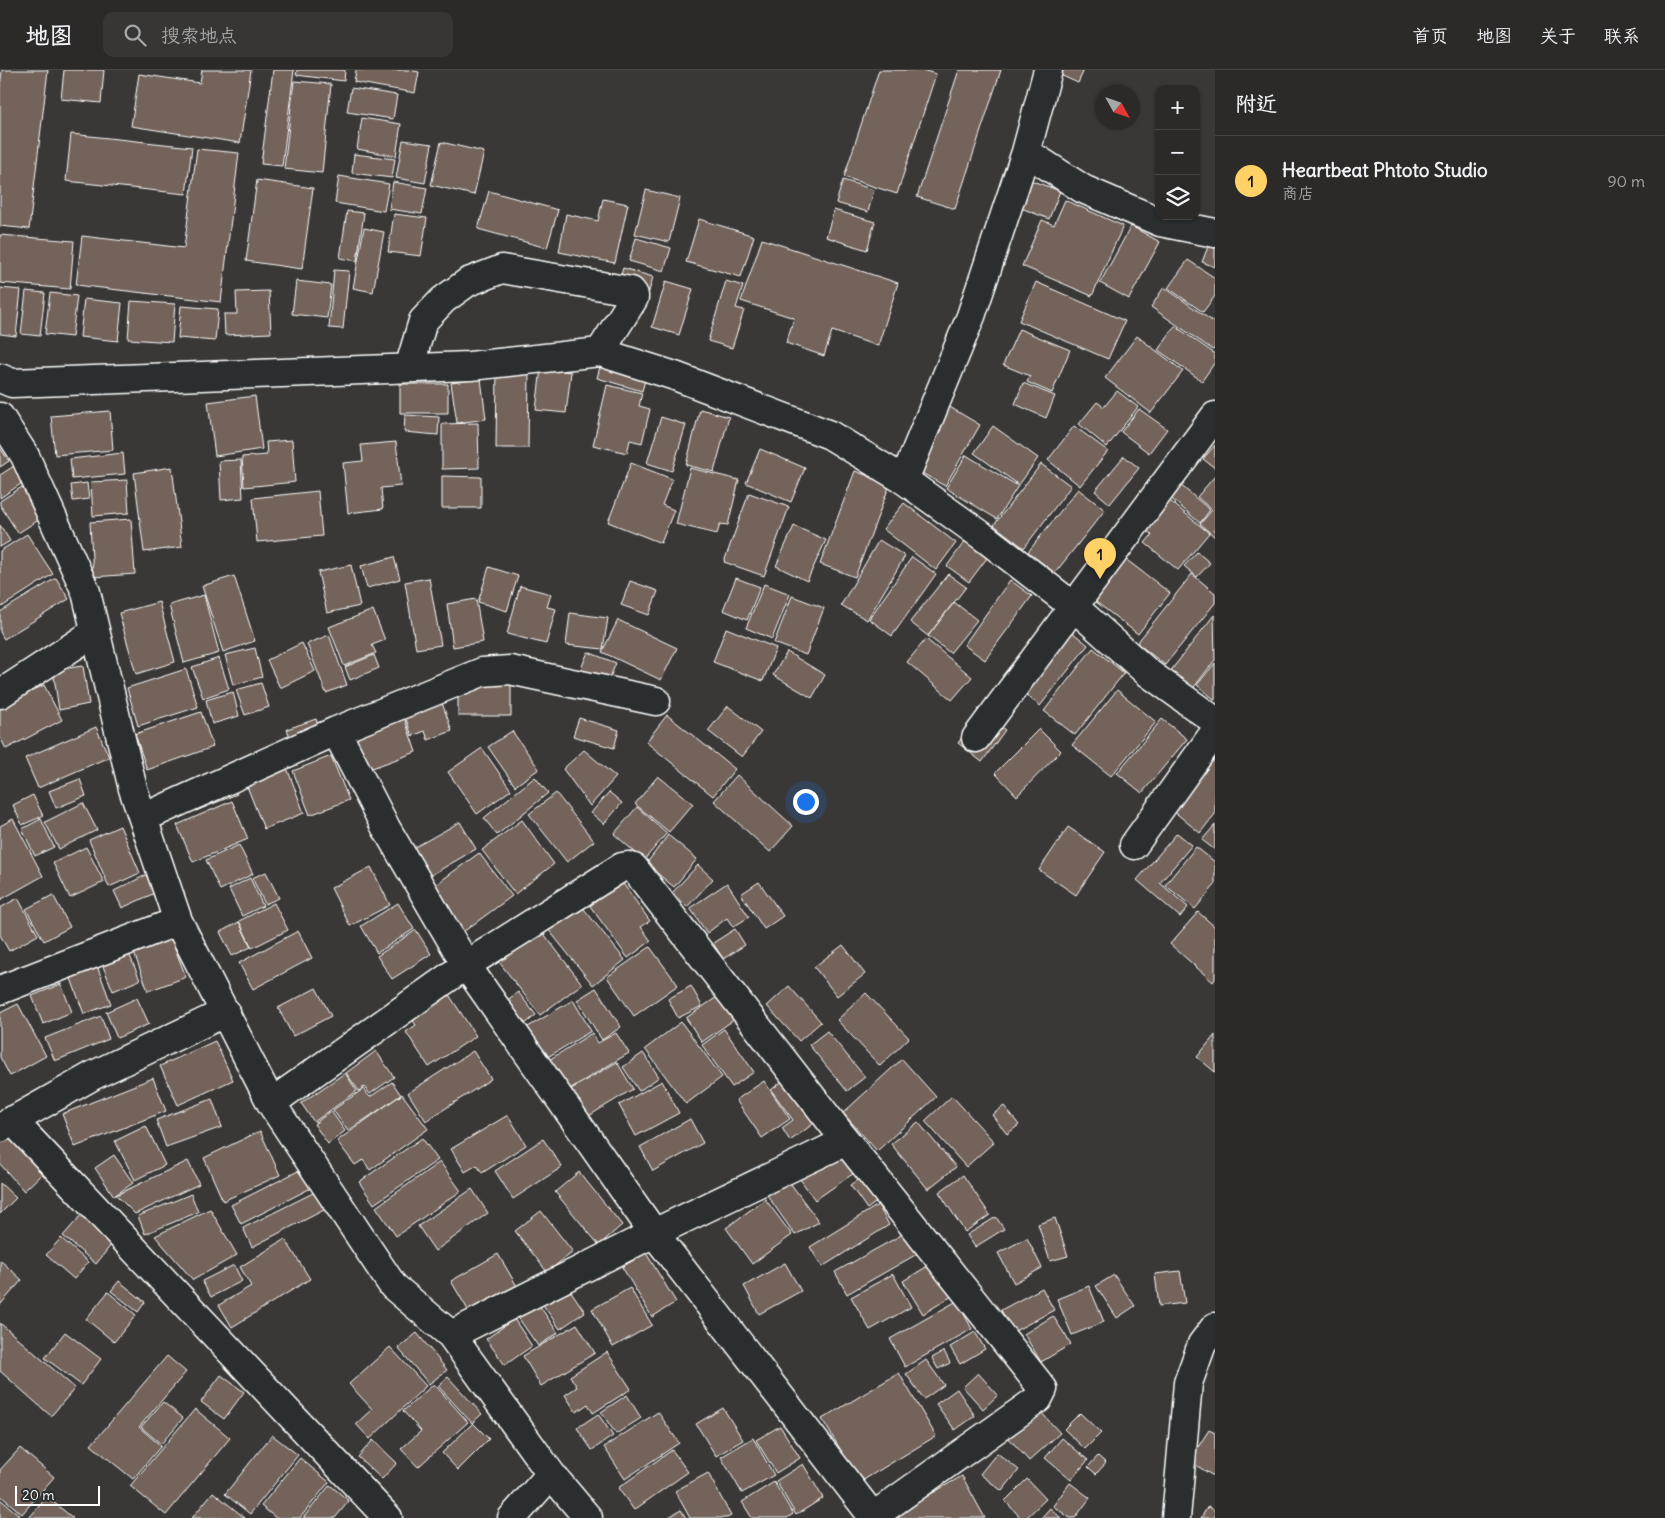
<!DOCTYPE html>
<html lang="zh">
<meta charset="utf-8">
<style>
body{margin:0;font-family:Delius,"LXGW WenKai TC",sans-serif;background:#373635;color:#f1f3f6}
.controls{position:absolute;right:15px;top:15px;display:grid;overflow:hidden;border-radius:10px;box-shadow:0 1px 4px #0004}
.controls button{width:45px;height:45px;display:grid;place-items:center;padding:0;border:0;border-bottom:1px solid #474646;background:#2b2a29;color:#f1f3f6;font:25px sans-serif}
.compass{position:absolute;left:1095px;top:15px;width:45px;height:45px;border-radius:50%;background:#2b2a29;box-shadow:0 1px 4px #0004;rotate:130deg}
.scale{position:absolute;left:15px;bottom:12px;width:85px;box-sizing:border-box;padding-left:5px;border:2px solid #fff;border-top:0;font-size:14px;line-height:18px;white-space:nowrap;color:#fff;-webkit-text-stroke:4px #2a2d2e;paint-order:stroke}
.you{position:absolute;left:805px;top:731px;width:18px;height:18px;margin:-12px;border:4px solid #fff;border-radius:50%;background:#1a73e8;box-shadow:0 0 0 8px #1a73e833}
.badge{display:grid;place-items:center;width:32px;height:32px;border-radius:50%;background:#ffd166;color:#111;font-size:16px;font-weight:700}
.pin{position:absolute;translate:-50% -41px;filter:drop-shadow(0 1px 2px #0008)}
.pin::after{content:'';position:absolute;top:26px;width:18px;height:15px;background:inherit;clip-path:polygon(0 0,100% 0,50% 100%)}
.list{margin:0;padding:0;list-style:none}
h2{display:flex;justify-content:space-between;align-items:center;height:65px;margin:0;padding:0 20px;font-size:21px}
h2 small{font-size:16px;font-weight:400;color:#a6a7a8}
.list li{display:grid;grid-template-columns:32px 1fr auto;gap:15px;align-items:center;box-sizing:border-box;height:90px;padding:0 20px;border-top:1px solid #474646}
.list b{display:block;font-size:19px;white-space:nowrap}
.list p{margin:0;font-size:16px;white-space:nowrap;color:#a6a7a8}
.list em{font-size:16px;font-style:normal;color:#a6a7a8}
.icon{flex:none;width:28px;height:28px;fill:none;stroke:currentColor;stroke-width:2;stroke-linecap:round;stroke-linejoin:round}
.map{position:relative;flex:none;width:1215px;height:1448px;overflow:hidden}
header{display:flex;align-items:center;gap:30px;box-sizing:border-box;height:70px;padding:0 25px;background:#2b2a29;border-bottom:1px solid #474646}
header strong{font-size:24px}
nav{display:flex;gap:28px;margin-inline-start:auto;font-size:18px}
.search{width:350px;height:45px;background:#373635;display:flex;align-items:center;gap:12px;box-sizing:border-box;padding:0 18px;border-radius:10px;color:#a6a7a8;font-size:19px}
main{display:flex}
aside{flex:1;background:#2b2a29}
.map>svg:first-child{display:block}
</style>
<header>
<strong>地图</strong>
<div class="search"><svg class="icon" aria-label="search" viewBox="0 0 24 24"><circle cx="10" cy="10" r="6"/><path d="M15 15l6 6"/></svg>搜索地点</div>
<nav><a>首页</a><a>地图</a><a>关于</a><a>联系</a></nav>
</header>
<main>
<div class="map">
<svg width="1215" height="1448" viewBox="0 0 1215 1448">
<rect width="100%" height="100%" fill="#393837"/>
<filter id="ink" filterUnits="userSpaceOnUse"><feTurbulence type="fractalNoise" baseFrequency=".02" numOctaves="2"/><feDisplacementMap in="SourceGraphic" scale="10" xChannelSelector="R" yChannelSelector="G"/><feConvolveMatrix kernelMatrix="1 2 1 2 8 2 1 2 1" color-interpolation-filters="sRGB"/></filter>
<g filter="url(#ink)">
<path fill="#73645a" stroke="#fff" d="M2 0H48L29 159 0 156V19Z
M64 0H104L101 33 61 29Z
M202 0H251L240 73 131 56 139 4 200 13Z
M273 0H294L282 96 261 94Z
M297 0H345L344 11 296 5Z
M356 0H409L419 2 415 23 354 12Z
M879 0H922L936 4 897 124 844 107Z
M959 0H1001L955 139 917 127Z
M1049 0H1084L1078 13Z
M294 11 331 14 322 103 284 99Z
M351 18 397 25 393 49 347 42Z
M362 48 401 54 396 86 357 79Z
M71 64 192 77 186 124 66 111Z
M403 70 432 74 425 113 396 108Z
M441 72 484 82 474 125 431 115Z
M197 79 239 83 221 232 76 215 82 166 184 178Z
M354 84 395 89 392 108 352 103Z
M339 106 389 114 384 141 335 133Z
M1027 109 1060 121 1049 149 1016 136Z
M257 110 313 118 302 199 246 191Z
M843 110 874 120 868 142 836 133Z
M393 112 427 118 422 144 389 139Z
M646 120 680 128 669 172 635 164Z
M489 121 558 140 547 178 478 159Z
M603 129 628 134 615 193 559 182 566 144 598 151Z
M1065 130 1123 156 1092 226 1022 196 1042 150 1054 155Z
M834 140 875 152 867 180 826 167Z
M347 141 364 143 357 191 340 188Z
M394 144 427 148 421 186 388 182Z
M699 149 754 166 741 207 686 192Z
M1131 156 1160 172 1129 229 1100 213Z
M364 158 384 162 373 222 353 218Z
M1213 164H1215V197L1202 192Z
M0 165 74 171 70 219 0 213Z
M636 168 671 178 664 201 629 191Z
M762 169 898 213 878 276 832 261 824 286 786 273 794 248 741 231Z
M1188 190 1215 208V226L1203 242 1168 218Z
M623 198 653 207 643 243 613 235Z
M334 200 349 201 343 259 329 258Z
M296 211 331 215 327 248 292 244Z
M666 211 693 219 679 265 652 257Z
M726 211 743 216 736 238 744 240 732 278 708 271Z
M1036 212 1125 251 1108 289 1019 251Z
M1164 217 1215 253V278L1213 280 1151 237Z
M0 218 21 220 16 266 0 264Z
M26 221 45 223 40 266 21 264Z
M269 221 271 263 225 265 224 244H237L236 222Z
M50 223 77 226 72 267 45 264Z
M84 229 122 233 118 271 80 267Z
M131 231 175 234 172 272 128 269Z
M181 236 218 239 215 271 178 268Z
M1175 256 1215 284V292L1202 311 1158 280Z
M1019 259 1070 280 1052 323 1027 312 1030 306 1003 295Z
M1137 266 1183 301 1151 343 1105 308Z
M603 286 648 299 642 321 597 308Z
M541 298 571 302 566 343 536 340Z
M497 300 529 301 528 378H496Z
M481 309 486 349 457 353 451 313Z
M1023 313 1055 326 1046 348 1015 334Z
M400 314H448V343H400Z
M607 315 642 323 639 336 650 339 642 373 630 370 627 383 593 375Z
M1117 321 1138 337 1107 377 1079 354 1097 332 1104 337Z
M255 326 262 379 215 386 208 332Z
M948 336 980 355 945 416 913 398Z
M700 339 729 347 714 402 686 395Z
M1139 339 1167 359 1149 383 1121 362Z
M110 341 113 380 55 385 51 346Z
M405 345 439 347 438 365 404 362Z
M661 347 686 355 672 401 647 393Z
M478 353 479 398 442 399V354Z
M993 356 1038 388 1019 415 974 383Z
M1074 356 1108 381 1080 416 1048 390Z
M292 370 295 412 244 417 242 387 267 385 266 372Z
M396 372 401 416 381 418 383 439 348 443 343 393 363 391 361 375Z
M1215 375V398L1203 389Z
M0 378 9 391 0 397Z
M760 379 805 398 791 432 746 413Z
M123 383 125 404 72 409 70 389Z
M966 385 1018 416 997 449 946 418Z
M1124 386 1139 398 1110 434 1095 421Z
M241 390 243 428 221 430 219 391Z
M631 393 672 409 662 435 674 440 661 473 608 452Z
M1041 394 1071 416 1024 478 994 455Z
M14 396 25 411 0 428V405Z
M172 397 182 477 144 482 134 403Z
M690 398 739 410 728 455 720 454 717 464 676 454Z
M855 401 890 414 855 507 820 494Z
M442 406 481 407V438H442Z
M1215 406V467L1200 454 1212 440 1197 427Z
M127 410 129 443 93 446 91 412Z
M87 413 89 429 73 431 71 415Z
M1178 413 1210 440 1200 453 1167 425Z
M25 415 45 446 18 463 0 435V431Z
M1078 419 1105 440 1055 503 1028 482Z
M318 421 322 466 257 472 253 428Z
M749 423 789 437 764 506 724 492Z
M1164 426 1209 463 1178 500 1145 473 1152 465 1140 455Z
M904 433 956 473 936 500 883 459Z
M131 449 135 504 93 507 90 452Z
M0 455 10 471 0 477Z
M794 456 826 470 807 511 776 496Z
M27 464 53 504 0 538V481Z
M879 470 905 486 867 550 841 535Z
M965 471 987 488 969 512 947 496Z
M1107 475 1170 523 1138 564 1075 516Z
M1197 482 1210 493 1197 507 1184 496Z
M394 487 400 509 367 518 361 496Z
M912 487 936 504 892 566 869 549Z
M351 495 360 536 327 543 318 502Z
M489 497 518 506 507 541 478 532Z
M948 504 966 517 928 566 910 552Z
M1192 504 1215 523V533L1165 595 1137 573Z
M234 506 255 571 223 582 202 516Z
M56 508 69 529 4 569 0 562V542Z
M429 508 441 575 416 579 405 512Z
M736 508 760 517 747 550 723 540Z
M1010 510 1032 526 985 590 964 575Z
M630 511 658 521 649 545 621 535Z
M764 514 790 524 772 569 746 558Z
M520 516 551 524 547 537 556 539 546 574 507 564Z
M204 525 219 583 184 593 169 535Z
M792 526 824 538 806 585 774 573Z
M476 529 483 572 453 577 447 534Z
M159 532 175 592 136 604 119 543Z
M954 532 977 550 950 583 928 566Z
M373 540 385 570 372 575 376 583 344 596 329 557Z
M570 543 608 548 603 579 566 575Z
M1051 545 1088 575 1040 636 1002 606Z
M1214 545 1215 590 1191 621 1169 603Z
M618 550 677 578 661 610 602 582Z
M726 558 776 578 763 611 713 592Z
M329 565 347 615 326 623 307 574Z
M926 569 972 607 952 630 907 592Z
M302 573 315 601 280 618 267 590Z
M255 578 262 607 233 615 225 585Z
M1093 578 1124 603 1075 665 1044 641Z
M588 582 616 593 608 612 580 601Z
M787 582 825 605 812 628 773 605Z
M374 585 379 598 350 610 345 597Z
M219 588 229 619 203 628 192 597Z
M1215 593V630L1197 615Z
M83 596 89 634 59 640 53 600Z
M186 599 198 637 138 656 127 618Z
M458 609H511V646H458Z
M261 613 269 637 245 645 236 620Z
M44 615 62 650 6 679 0 667V637Z
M436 616 452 661 428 670 425 661 412 666 399 629Z
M1117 620 1156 652 1111 706 1072 675Z
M233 622 239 646 212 654 206 630Z
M398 630 416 682 364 701 346 649Z
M728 636 761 662 742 687 708 661Z
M201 642 213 677 147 700 135 664Z
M981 642 1005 660 982 692 958 673Z
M667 645 735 699 713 726 646 672Z
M579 648 619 660 614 678 573 666Z
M316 649 322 666 293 676 287 659Z
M1162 649 1187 669 1142 723 1117 703Z
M96 657 109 687 38 718 25 688Z
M1039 659 1061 681 1017 726 995 703Z
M512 661 539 699 515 716 488 677Z
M482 678 511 720 477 744 448 702Z
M584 680 616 707 590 736 563 699Z
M1215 683V744L1200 763 1166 735Z
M331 686 349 730 310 745 293 701Z
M287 698 304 743 264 759 246 714Z
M737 705 793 756 770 782 714 731Z
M658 706 693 734 669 762 635 734Z
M535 707 548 723 497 765 484 748Z
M80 709 86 726 56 738 49 721Z
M232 714 237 724 196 741 192 731Z
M609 722 622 733 604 754 591 743Z
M556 723 594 771 567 792 529 744Z
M33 725 43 746 22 755 13 735Z
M232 731 248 769 193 792 177 755Z
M83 733 97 760 59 779 45 752Z
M637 737 667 763 644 790 614 764Z
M13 749 43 806 0 830V756Z
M41 749 54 777 35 786 22 759Z
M522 750 554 794 515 824 482 780Z
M460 752 476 779 426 808 410 780Z
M1215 755V780L1202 770Z
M120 756 140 803 109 817 89 770Z
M1068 757 1105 782 1076 825 1039 800Z
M1177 763 1192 775 1160 813 1188 837 1180 847 1137 810Z
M668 765 697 789 674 817 646 794Z
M239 775 253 804 220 820 206 790Z
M86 777 104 812 70 828 53 793Z
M1196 777 1215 792V815L1195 839 1165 815Z
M479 783 512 826 463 862 431 818Z
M698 795 713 809 687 837 672 823Z
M371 797 390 835 350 856 331 818Z
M266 802 279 828 265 834 252 808Z
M146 805 155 823 122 838 114 821Z
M250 808 263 836 242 846 229 819Z
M622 812 650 851 641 857 651 871 628 888 590 836Z
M759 812 783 846 764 859 741 824Z
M727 813 749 847 733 857 727 848 707 863 690 838Z
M53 825 70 857 44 871 26 839Z
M18 828 38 865 9 881 0 865V838Z
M274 833 288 860 252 878 239 851Z
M398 833 414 859 377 883 361 856Z
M580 834 625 890 593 915 548 859Z
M1198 842 1215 857V909L1213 912 1170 874Z
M239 852 251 877 232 886 220 862Z
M535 852 582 914 540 945 493 884Z
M735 859 745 875 723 889 713 873Z
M416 860 431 884 392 909 377 886Z
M298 861 312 888 253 919 239 893Z
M171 868 186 907 148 921 134 883Z
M843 875 865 904 837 926 814 897Z
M650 877 678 915 634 946 607 907Z
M127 879 140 910 113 921 100 889Z
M96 893 111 934 84 944 69 903Z
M440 911 476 966 429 997 406 962 416 955 403 936Z
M61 914 72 942 43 954 32 926Z
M691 916 702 936 678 948 668 929Z
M789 916 821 952 799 971 767 936Z
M316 918 331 946 293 966 278 938Z
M596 918 621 957 602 970 577 930Z
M518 922 536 945 520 958 501 935Z
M866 923 909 968 880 996 837 950Z
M720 925 735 949 702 972 686 948Z
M137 928 149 954 117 968 106 942Z
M573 930 591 961 541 991 523 960Z
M18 934 46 986 10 1006 0 987V943Z
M101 946 109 969 55 991 45 968Z
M681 952 722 1007 686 1034 645 979Z
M724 959 754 1002 732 1017 702 975Z
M827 961 865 1007 847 1021 809 975Z
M592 963 598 973 616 963 629 983 563 1023 544 993Z
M1215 965V1002L1197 987Z
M215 971 233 1010 178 1035 160 996Z
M376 981 394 1007 370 1024 364 1017 359 1021 346 1003Z
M473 981 491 1009 426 1051 408 1023Z
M643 983 659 1007 639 1021 623 997Z
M902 989 936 1027 877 1081 843 1043Z
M617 992 633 1019 587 1047 571 1019Z
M345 1003 357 1021 314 1052 301 1033Z
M153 1008 166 1041 75 1077 62 1044Z
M786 1008 817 1051 790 1071 782 1058 793 1050 771 1020Z
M662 1011 679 1043 636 1066 619 1035Z
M764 1011 790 1049 762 1068 736 1030Z
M392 1012 401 1025 348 1061 333 1040 363 1019 370 1027Z
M402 1024 428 1059 370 1100 363 1090 355 1095 337 1071Z
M952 1026 994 1072 966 1097 925 1051Z
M212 1029 222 1057 166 1077 156 1050Z
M1004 1036 1019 1055 1007 1064 992 1045Z
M331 1041 345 1061 328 1074 314 1054Z
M508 1045 526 1075 482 1103 477 1095 465 1102 451 1079Z
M690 1049 703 1073 653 1101 640 1077Z
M918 1052 956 1097 928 1119 891 1074Z
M7 1056 47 1099 24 1121 0 1094V1062Z
M146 1056 165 1095 135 1110 115 1071Z
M260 1061 280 1105 223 1131 204 1088Z
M422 1068 438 1090 374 1134 359 1112Z
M543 1069 562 1097 513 1129 495 1101Z
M842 1080 857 1101 815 1130 800 1109Z
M114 1085 133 1113 114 1126 95 1098Z
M188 1091 199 1114 135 1144 116 1125Z
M440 1092 461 1121 396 1166 376 1137Z
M304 1098 313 1117 241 1154 231 1135Z
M579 1102 622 1155 599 1175 555 1122Z
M963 1105 990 1145 965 1162 939 1122Z
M863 1106 879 1130 867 1139 850 1115Z
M788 1110 819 1152 795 1165 767 1125Z
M0 1113 16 1128 0 1144Z
M472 1119 488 1143 435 1181 418 1156Z
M315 1122 324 1140 252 1177 243 1158Z
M191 1124 198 1142 145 1164 138 1146Z
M765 1129 792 1165 752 1194 726 1158Z
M878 1135 889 1155 822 1197 810 1177Z
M210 1139 237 1185 193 1210 155 1166Z
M541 1141 573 1182 547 1202 515 1161Z
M83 1143 115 1170 96 1194 63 1166Z
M996 1147 1004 1159 975 1177 967 1165Z
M1055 1148 1068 1186 1050 1191 1038 1154Z
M912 1159 924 1180 847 1224 835 1202Z
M61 1168 88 1192 74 1209 46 1185Z
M1027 1168 1042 1198 1014 1213 998 1183Z
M285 1169 310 1209 232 1257 219 1235 251 1216 240 1197Z
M646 1183 676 1232 652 1247 622 1197Z
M498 1184 518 1218 471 1245 451 1211Z
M0 1190 22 1210 0 1235Z
M785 1193 801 1221 759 1244 744 1216Z
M933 1193 952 1226 923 1244 903 1211Z
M234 1195 242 1211 211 1227 202 1211Z
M1180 1201 1185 1233 1159 1236 1155 1204Z
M893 1204 911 1237 870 1260 851 1227Z
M1114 1205 1135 1236 1117 1248 1096 1216Z
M119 1211 145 1232 138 1242 111 1221Z
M566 1214 585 1242 560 1259 541 1232Z
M1089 1216 1104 1252 1072 1265 1057 1229Z
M630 1218 652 1255 613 1277 592 1239Z
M1042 1218 1054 1240 1013 1262 1001 1240Z
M108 1222 136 1245 114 1272 86 1249Z
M957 1231 972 1259 905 1297 890 1269Z
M537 1232 558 1263 538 1276 517 1246Z
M1053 1246 1071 1274 1041 1292 1024 1264Z
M514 1249 532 1276 505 1295 486 1269Z
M0 1253 75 1318 51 1346 0 1301Z
M577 1254 595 1283 541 1316 523 1286Z
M65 1262 101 1289 81 1315 45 1288Z
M975 1262 985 1279 960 1294 950 1277Z
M417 1263 447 1300 429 1314 398 1278Z
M390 1277 426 1316 370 1369 356 1354 372 1339 349 1314Z
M944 1281 950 1293 938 1299 932 1288Z
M607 1282 631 1319 593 1343 588 1334 576 1342 565 1325 577 1317 570 1306Z
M167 1286 186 1302 139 1357 161 1376 133 1409 91 1375Z
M926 1290 944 1315 924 1329 906 1304Z
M899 1303 936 1366 860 1412 822 1349Z
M978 1303 998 1325 983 1339 963 1317Z
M221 1305 244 1322 224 1349 201 1332Z
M448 1307 482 1344 472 1353 438 1316Z
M434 1314 468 1352 418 1397 401 1379 421 1361 403 1341Z
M957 1319 975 1346 955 1360 936 1334Z
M627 1325 641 1348 616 1364 601 1342Z
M163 1332 183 1348 161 1374 141 1357Z
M723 1338 743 1370 716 1386 696 1354Z
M195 1339 230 1368 166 1445 130 1416Z
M1039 1340 1060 1363 1029 1391 1008 1367Z
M658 1342 679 1373 625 1409 604 1377Z
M1080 1343 1101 1363 1085 1379 1064 1359Z
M598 1344 613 1366 592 1380 577 1358Z
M473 1353 489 1369 458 1400 442 1383Z
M780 1356 800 1388 776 1403 756 1370Z
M1209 1360 1215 1363V1407L1189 1391Z
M272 1365 298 1385 250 1444 225 1424Z
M753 1368 774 1405 742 1423 721 1387Z
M1062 1368 1088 1390 1071 1410 1045 1388Z
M373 1370 397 1393 382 1409 358 1387Z
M20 1378 54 1407 22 1444 0 1425V1400Z
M672 1380 688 1402 634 1440 618 1418Z
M997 1383 1019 1400 1002 1421 980 1404Z
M1098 1386 1106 1393 1096 1404 1088 1397Z
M300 1388 329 1412 300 1448H276L261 1436Z
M803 1394 823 1428 796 1445 776 1411Z
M708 1403 731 1446 727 1448H690L675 1421Z
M962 1406 985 1448H889Z
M1027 1409 1046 1429 1026 1448H1021L1005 1431Z
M774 1412 793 1444 787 1448H752L742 1432Z
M1070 1413 1090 1428 1075 1448H1070L1053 1436Z
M330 1415 349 1431 335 1448H303Z
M213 1422 245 1448H192Z
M47 1427 73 1448H29Z
M0 1429 19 1445 17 1448H0Z
M1208 1436 1215 1441V1448H1201Z
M1050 1438 1061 1448H1041Z
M681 1440 686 1448H667Z"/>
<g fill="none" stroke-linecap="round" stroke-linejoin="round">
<g stroke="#fff" stroke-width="31">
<path id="minor" d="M1026 82 1083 119 1160 152 1215 163
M409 298 423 251 443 230 468 212 502 199 631 221 634 225V228L600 282
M0 308 12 313 470 296 600 282 675 306 830 365 904 410 981 465 1073 536 1147 602 1215 651
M0 347 25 386 86 522 133 719 178 851 271 1033 393 1216 451 1265 551 1404 588 1448
M904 410 971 246 1026 82 1048 0
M0 624 95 562
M336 661 386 758 466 895 654 1163 874 1448
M976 668 1215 346
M143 748 336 661 482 602 510 600 656 631
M1134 775 1215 662
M0 920 178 851
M271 1033 466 895 622 797 628 796 634 798 846 1071 1043 1319 1038 1329 871 1448
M12 1050 388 1448
M0 1058 94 1005 226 942
M451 1265 654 1163 846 1071
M512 1448 551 1404
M1176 1448 1188 1313 1202 1274 1215 1257"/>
</g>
<use href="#minor" stroke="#2a2d2e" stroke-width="28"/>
</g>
</g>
</svg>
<div class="controls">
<button>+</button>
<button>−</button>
<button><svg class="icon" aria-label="layers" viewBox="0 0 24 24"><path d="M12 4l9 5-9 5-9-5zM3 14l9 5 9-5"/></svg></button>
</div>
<svg class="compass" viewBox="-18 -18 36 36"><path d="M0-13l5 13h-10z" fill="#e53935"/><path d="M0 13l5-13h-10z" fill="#a6a7a8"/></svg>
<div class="scale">20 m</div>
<div class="you"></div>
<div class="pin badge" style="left:1100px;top:509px">1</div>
</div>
<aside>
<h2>附近<small></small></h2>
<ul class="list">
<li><span class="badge">1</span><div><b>Heartbeat Phtoto Studio</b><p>商店</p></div><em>90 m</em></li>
</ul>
</aside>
</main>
